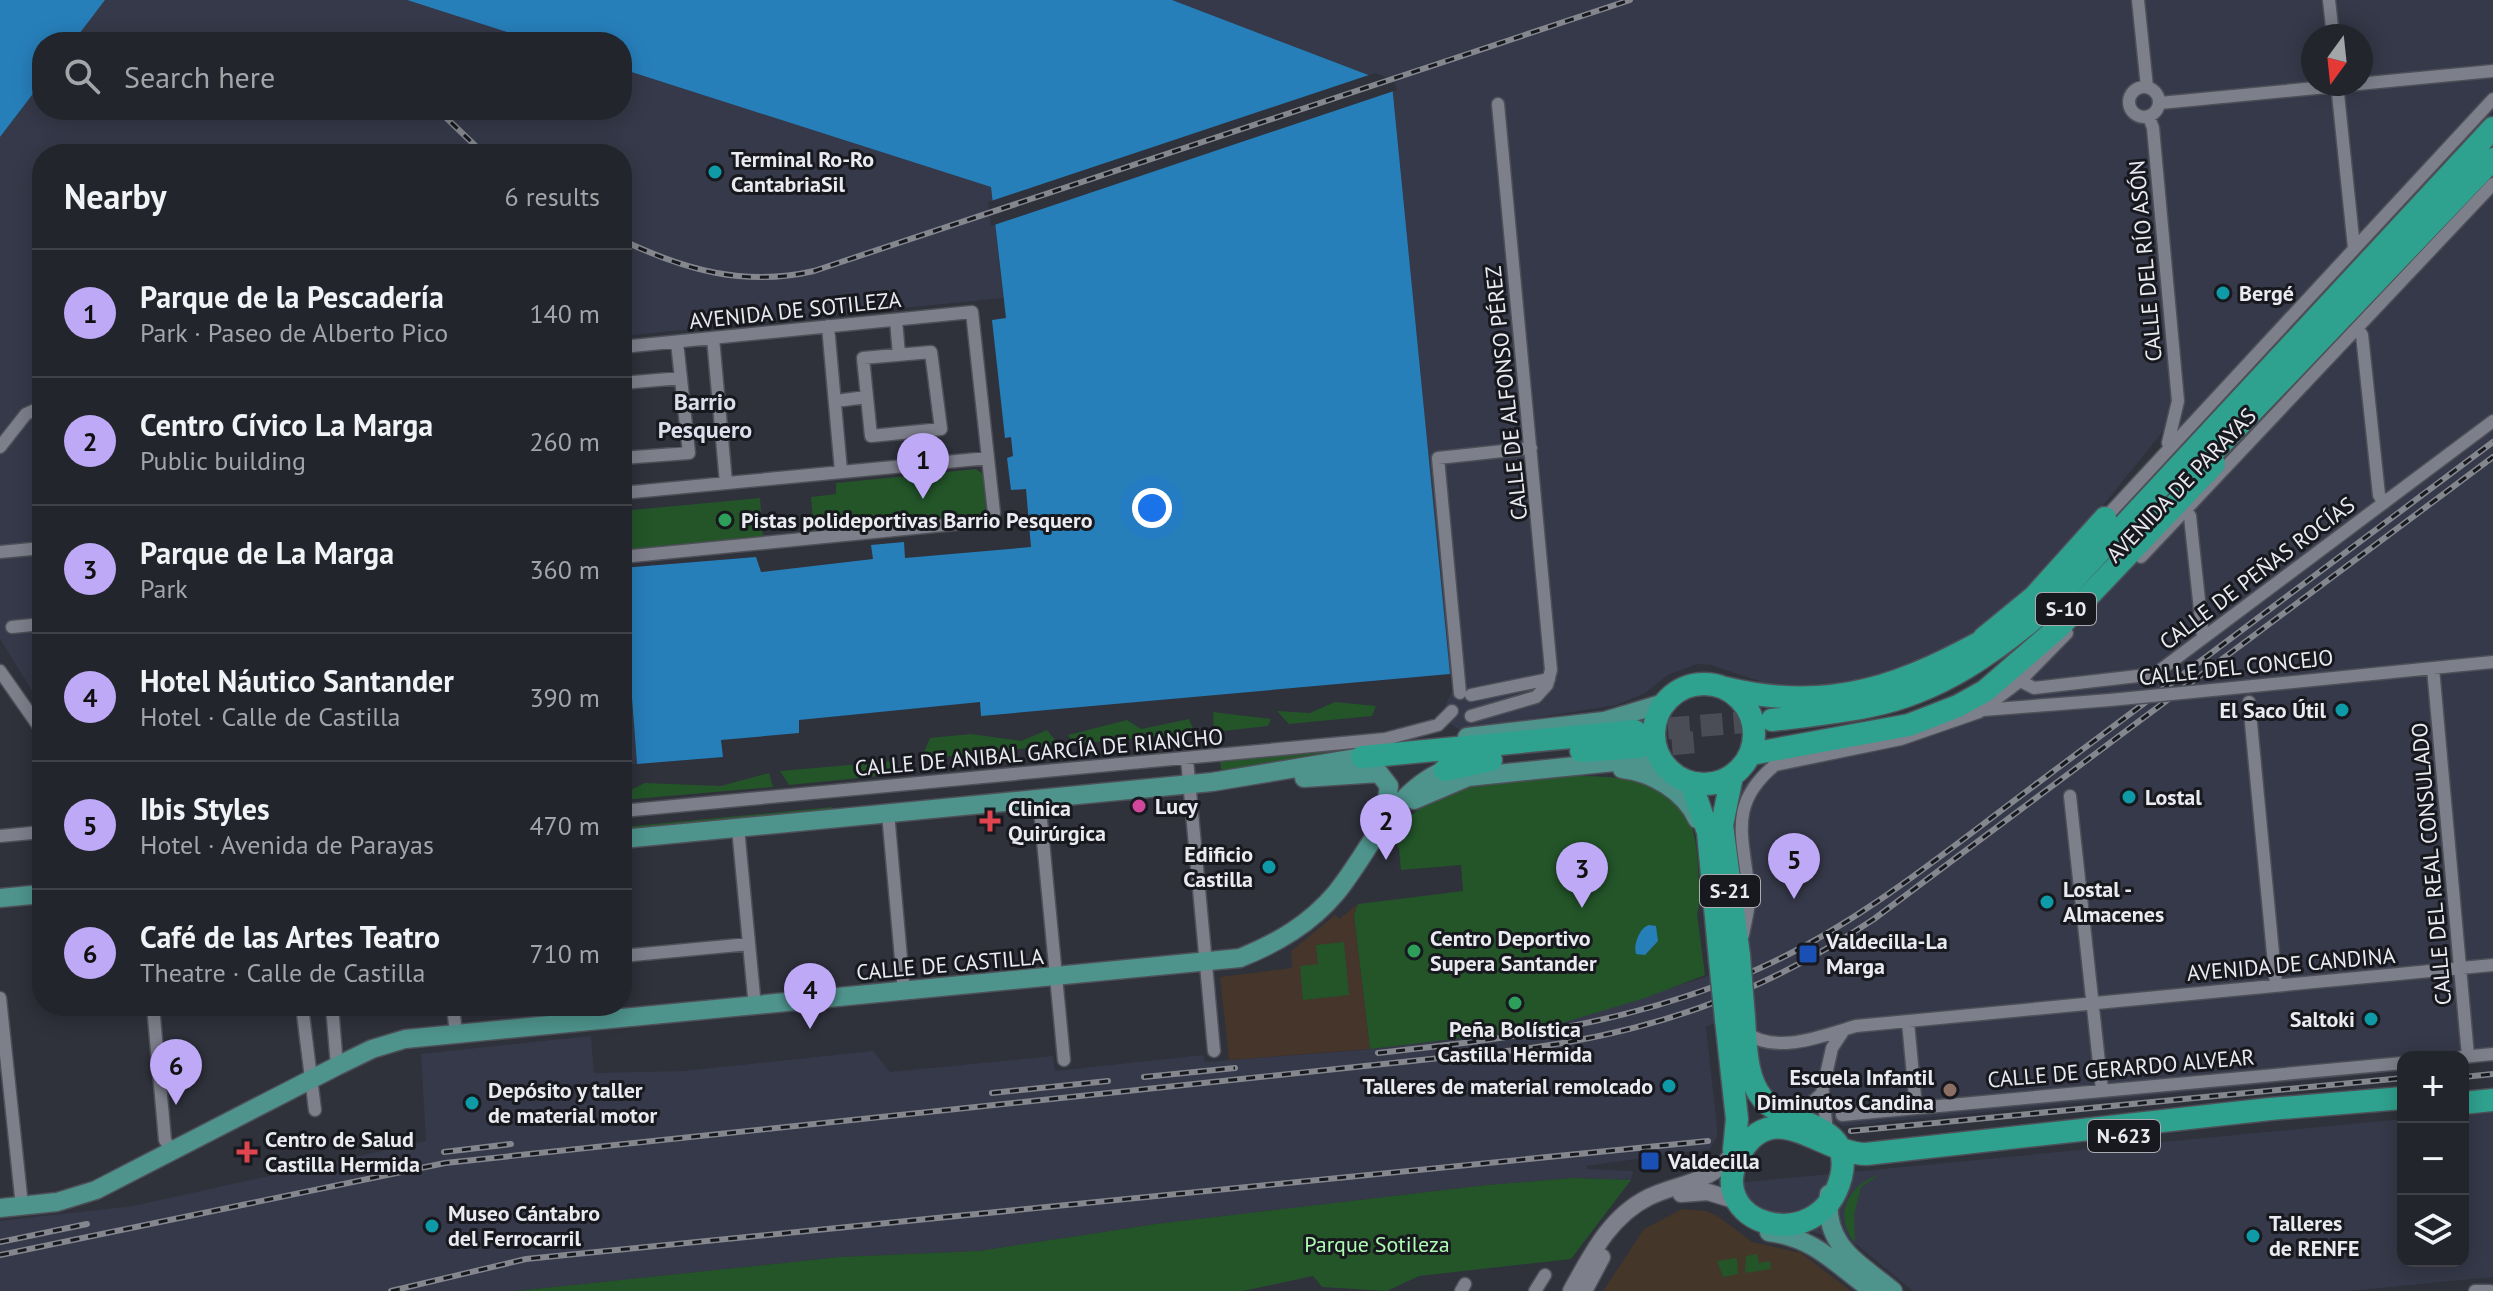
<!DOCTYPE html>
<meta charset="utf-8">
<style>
body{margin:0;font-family:"PT Sans",sans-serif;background:#2b2d34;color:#f1f3f6}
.controls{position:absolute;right:24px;bottom:24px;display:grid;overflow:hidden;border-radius:16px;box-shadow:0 4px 20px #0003}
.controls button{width:72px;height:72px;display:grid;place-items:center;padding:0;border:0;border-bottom:2px solid #404248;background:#23252c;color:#f1f3f6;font:40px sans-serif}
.compass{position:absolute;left:2301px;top:24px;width:72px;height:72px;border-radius:50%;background:#23252c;box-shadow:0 4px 20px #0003;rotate:195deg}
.you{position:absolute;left:1152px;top:508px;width:28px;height:28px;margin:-20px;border:6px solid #fff;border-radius:50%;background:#1a73e8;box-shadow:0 0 0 12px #1a73e833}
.badge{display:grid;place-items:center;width:52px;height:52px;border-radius:50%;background:#bda9f5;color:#111;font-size:26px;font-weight:700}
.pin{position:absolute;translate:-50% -66px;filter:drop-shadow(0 2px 4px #0008)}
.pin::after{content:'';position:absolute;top:42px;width:28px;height:24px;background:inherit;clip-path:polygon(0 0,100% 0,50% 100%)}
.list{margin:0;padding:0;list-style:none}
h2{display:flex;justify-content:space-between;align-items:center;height:104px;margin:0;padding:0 32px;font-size:34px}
h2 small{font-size:26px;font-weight:400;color:#a3a5a9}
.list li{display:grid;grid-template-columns:52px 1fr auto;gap:24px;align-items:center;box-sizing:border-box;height:128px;padding:0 32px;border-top:2px solid #404248}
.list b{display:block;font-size:30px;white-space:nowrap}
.list p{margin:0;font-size:26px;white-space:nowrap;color:#a3a5a9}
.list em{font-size:26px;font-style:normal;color:#a3a5a9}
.icon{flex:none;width:44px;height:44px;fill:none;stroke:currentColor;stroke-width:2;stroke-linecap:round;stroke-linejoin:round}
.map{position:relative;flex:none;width:2493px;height:1291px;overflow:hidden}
.search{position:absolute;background:#23252c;box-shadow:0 4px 20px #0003;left:32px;top:32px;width:600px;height:88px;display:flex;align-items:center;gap:20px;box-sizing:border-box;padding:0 28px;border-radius:32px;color:#a3a5a9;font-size:30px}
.panel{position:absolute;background:#23252c;box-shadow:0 4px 20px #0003;left:32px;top:144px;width:600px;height:872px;border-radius:32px}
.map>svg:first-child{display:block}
</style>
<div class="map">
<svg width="2493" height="1291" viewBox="0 0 2493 1291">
<rect width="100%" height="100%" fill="#2f313b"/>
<path fill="#363949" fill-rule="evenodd" d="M105 0H407L538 42H73Z
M1172 0H2493V113L2179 448 2164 430 2084 529 2021 594 1989 623 1964 638 1909 664 1855 681 1812 688 1771 685 1711 665 1697 664 1668 675 1645 693 1617 705 1460 730 1440 717 1454 687 1453 673 1450 674 1392 84ZM2313 36H2361V84H2313Z
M622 69 991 187 1003 298 622 336V154H42V707L0 639V137L42 82V110H622Z
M2493 173V1061L2463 1065V1057H2403V1071L1843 1126 1793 1107 1763 1083 1751 1008 1706 1027 1717 1127V1137L1710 1149 1586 1166 1587 1169 1633 1171 1631 1180 1574 1178 1487 1185 1156 1224 979 1251 840 1257 516 1291H0V1221L133 1206 426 1141 421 1054 591 1036 594 1073 684 1071 873 1051 890 1072 1053 1056 1055 1071 1203 1055 1205 1062 1361 1050 1545 1028 1746 964 1731 820 1741 788 1757 771 1773 759 1926 727 2084 610Z
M622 593 637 764 622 765Z
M2493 1109V1277L2349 1291H1913L1857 1245 1717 1204 1725 1184 2403 1119V1261H2463V1113Z"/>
<path fill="#45352a" d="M1358 904 1354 915 1370 1049 1229 1060 1220 977 1292 968 1291 951 1335 915 1339 919Z"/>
<path fill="#443628" d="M1682 1209 1706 1211 1719 1217 1752 1242 1801 1253 1851 1291H1603L1644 1229Z"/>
<path fill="#235529" d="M976 469 983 474 986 508 979 516 814 531 811 497 836 494V483Z
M760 498 763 536 622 550V511Z
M1335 702 1376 706 1372 716 1289 724 1277 711 1310 713Z
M1213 712 1271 719 1268 726 1214 732Z
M1189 719 1195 733 1073 744 1068 735 1127 720 1141 729Z
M1047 730 1059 745 921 759 930 738 971 734 1021 741Z
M1381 745V748L1305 757 1222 773 1220 762Z
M895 761 899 774 789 785 780 771Z
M769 773 773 787 622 800V794L645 783 721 786Z
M1174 776V778L916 800Z
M1567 776C1610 776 1677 775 1692 827 1699 849 1698 878 1700 902L1697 914 1705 975 1645 998 1545 1028 1370 1049 1354 915 1358 904 1463 891 1461 865 1401 870 1399 849 1392 837C1436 777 1499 781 1567 776Z
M832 807 833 811 622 831V827Z
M1344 942 1349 995 1303 1000 1300 966 1318 964 1316 945Z
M1879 1175 1861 1187 1854 1215 1855 1242C1832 1216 1849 1184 1879 1175Z
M1574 1178 1631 1180 1571 1259 1419 1276 1387 1291 1322 1287 1313 1276 1243 1291H516L840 1257 979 1251 1156 1224 1487 1185Z
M1757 1254 1759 1263 1770 1261 1771 1269 1745 1273 1746 1256Z
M1737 1258 1738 1274 1723 1277 1717 1261Z"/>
<path fill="#277fba" d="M0 0H105L73 42H42V82L0 137Z
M407 0H1172L1392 84 1450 674 981 716 980 702 799 720V733L721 740 723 757 637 764 622 568 756 557 761 572 873 559 871 545 904 542 905 558 1031 547 1026 489 1011 490 1007 458 1013 456 1011 437 1005 438 992 320 1006 318 991 187 622 69V42H538Z
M1649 925 1656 926 1658 941 1645 955 1636 954C1633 945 1640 927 1649 925Z"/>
<path fill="#2f313b" d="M1375 73 1394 80 1397 90 991 226 988 202Z"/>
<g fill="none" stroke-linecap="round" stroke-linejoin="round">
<path stroke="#4b4d56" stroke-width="22" stroke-dasharray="22 11" stroke-linecap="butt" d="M1635 731 1772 720
M1639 747 1697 742"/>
<g stroke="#4e5058" stroke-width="15">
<path id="street" d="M2138 0 2147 87
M2329 0 2333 36
M2337 84 2354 248
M2129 102a15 15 0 1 1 30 0a15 15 0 1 1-30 0Z
M2160 103 2493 71
M2149 117 2153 128 2178 401 2168 443
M896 320 899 355
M828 326 841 471
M2357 328 2362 335 2379 495 2384 503
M713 338 726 483
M622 347 972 312 994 513 985 521 622 557
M931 352 941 429 871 436 863 358Z
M622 383 681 378
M836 401 866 397
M0 447 26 414 42 407
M622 458 689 453 677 342
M622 493 988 458
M2186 510 2190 516 2203 638
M2105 518 2493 99
M0 552 42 548
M2141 557 2493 184
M12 627 42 624
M2433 668 2468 1056
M0 671 42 731
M2020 681 2034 688 2155 674 2493 421
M2233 688 2493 662
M1460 693 1438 458 1531 448
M1471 695 1549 679
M2249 702 2276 985
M1983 710 2110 700
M1471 716 1536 697 1547 685 1551 670 1498 104
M1187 759 1214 1051
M2070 796 2102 1090
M1039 799 1064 1060
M622 811 1385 739 1438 725 1452 711
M888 813 904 992
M738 828 755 1007
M0 836 42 832
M1743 935C1745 923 1749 910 1749 898 1746 841 1724 807 1775 765L1901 739 1979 712 2020 681 2067 633
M622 956 749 944
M0 998 22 1206
M153 1006 165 1140 171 1150
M302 1006 315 1110
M332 1006 337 1066
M453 1006 456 1034
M1908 1022 1916 1107
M1745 1032C1776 1056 1824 1035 1856 1026L2493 965
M2462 1057 2493 1054
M1823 1092 1827 1133
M1821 1097 1832 1048 1842 1033
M1787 1109 1804 1110 1823 1092
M1842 1115 2403 1063
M1461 1291 1465 1284
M1535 1291 1545 1275
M2475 1291H2490"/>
</g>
<g stroke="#4e5058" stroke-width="19">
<path id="secondary" d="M1681 1194 1708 1192 1737 1201
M1571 1291C1591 1255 1610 1216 1649 1197 1677 1183 1709 1184 1731 1156
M1584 1291 1602 1257"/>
</g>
<g stroke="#4e5058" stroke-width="21">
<path id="primary" d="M1467 737 1604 721 1664 703
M1622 769C1652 772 1685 792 1697 819
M1304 778 1379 773 1389 786 1387 799 1371 823
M1414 800 1468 777 1624 761 1664 764
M622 839 1212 782 1375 755
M0 898 42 894
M1829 1194C1823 1246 1858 1262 1893 1291
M0 1208 57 1202 96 1190 337 1066 372 1049 405 1039 1240 958C1277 943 1310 924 1336 893 1371 850 1391 793 1445 770
M1769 1232C1817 1239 1835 1264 1872 1290"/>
</g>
<g stroke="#4e5058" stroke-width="25">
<path id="highway" d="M2195 471 2493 159
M1984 638 2034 597 2105 518
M1654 734a50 50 0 1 1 100 0a50 50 0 1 1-100 0Z
M1725 688C1832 714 1904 685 1997 633
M1772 720C1805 716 1838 713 1870 706 1940 692 1997 651 2050 605L2493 128
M1581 751 1639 747
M1751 754 1909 725 1958 706 1985 691 2059 627 2214 464
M1362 757 1635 731
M1445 770 1491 760
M1732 776 1722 825 1739 956
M1691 783 1708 832 1720 960
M1744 1018C1746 1044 1745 1078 1763 1099 1785 1126 1855 1120 1841 1177 1820 1260 1698 1224 1741 1152 1775 1096 1822 1154 1866 1154L2270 1109 2403 1098
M1726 1019 1737 1119 1734 1150
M2463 1103 2493 1100"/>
</g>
<use href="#street" stroke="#7d7f8b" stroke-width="12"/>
<use href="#secondary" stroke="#7d7f8b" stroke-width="16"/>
<use href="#primary" stroke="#4e948d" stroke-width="18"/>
<use href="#highway" stroke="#2fa28f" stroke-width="22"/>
<g stroke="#85878f" stroke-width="6">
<path id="rail" d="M438 110 484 154
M622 240C685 270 744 287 814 271L1630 0
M1378 1053C1513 1038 1632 1024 1758 969 1860 924 1950 848 2039 782 2191 669 2341 555 2493 442
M1144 1077 1235 1068
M2463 1077 2493 1074
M992 1093 1108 1081
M1851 1131 2403 1078
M444 1152 511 1144
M0 1242 87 1224
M0 1255 445 1163 1516 1050C1651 1033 1760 995 1874 919L2493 457
M391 1291 526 1259 1708 1141"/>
</g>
<use href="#rail" stroke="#18191e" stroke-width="3" stroke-dasharray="9" stroke-linecap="butt"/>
<g stroke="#4e5058" stroke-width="15" stroke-linecap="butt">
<path id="street-bridge" d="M2110 700 2233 688"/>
</g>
<g stroke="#4e5058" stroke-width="25" stroke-linecap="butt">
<path id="highway-bridge" d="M1739 956 1744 1018
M1720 960 1726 1019"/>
</g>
<use href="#street-bridge" stroke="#7d7f8b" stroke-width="12"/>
<use href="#highway-bridge" stroke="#2fa28f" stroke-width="22"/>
</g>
<g fill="#0f9aa8" stroke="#18191e" stroke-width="3">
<circle cx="715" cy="172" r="8"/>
<circle cx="2223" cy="293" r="8"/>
<circle cx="2342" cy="710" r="8"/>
<circle cx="2129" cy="797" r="8"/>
<circle cx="1269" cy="867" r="8"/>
<circle cx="2047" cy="902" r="8"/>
<circle cx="2371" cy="1019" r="8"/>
<circle cx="1669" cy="1086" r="8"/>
<circle cx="472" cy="1103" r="8"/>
<circle cx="432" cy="1226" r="8"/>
<circle cx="2253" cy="1236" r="8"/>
</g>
<g fill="#2e9e5b" stroke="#18191e" stroke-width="3">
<circle cx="725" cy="520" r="8"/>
<circle cx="1414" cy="951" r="8"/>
<circle cx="1515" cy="1003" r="8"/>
</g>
<circle fill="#d1479c" stroke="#18191e" stroke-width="3" cx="1139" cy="806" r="8"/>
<g fill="#e0444e" stroke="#18191e" stroke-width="3">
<path d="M986 809h8v8h8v8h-8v8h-8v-8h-8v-8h8z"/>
<path d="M243 1140h8v8h8v8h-8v8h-8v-8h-8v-8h8z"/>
</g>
<g fill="#1a4fb4" stroke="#18191e" stroke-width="3">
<rect x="1798" y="944" width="20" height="20" rx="4"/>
<rect x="1640" y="1151" width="20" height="20" rx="4"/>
</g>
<circle fill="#8d6e63" stroke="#18191e" stroke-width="3" cx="1950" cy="1090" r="8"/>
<g text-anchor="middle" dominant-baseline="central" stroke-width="6" stroke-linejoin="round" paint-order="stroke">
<g fill="#18191e" stroke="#aaacb2" stroke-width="2">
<rect x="2036" y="593" width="60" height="32" rx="6"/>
<rect x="1700" y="875" width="60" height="32" rx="6"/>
<rect x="2088" y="1120" width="72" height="32" rx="6"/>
</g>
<g font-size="20" font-weight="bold" fill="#e9ebf1">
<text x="2066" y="609">S-10</text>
<text x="1730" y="891">S-21</text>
<text x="2124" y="1136">N-623</text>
</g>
<g font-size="22" font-weight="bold" fill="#e9ebf1" stroke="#18191e" text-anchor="start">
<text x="731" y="159">Terminal Ro-Ro<tspan x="731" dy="25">CantabriaSil</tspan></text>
<text x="2239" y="293">Bergé</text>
<text x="741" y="520">Pistas polideportivas Barrio Pesquero</text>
<text x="2326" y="710" text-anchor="end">El Saco Útil</text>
<text x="2145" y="797">Lostal</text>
<text x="1155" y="806">Lucy</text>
<text x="1008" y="808">Clinica<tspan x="1008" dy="25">Quirúrgica</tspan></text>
<text x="1253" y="854" text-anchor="end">Edificio<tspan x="1253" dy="25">Castilla</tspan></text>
<text x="2063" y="889">Lostal -<tspan x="2063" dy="25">Almacenes</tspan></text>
<text x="1430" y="938">Centro Deportivo<tspan x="1430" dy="25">Supera Santander</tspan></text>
<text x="1826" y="941">Valdecilla-La<tspan x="1826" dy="25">Marga</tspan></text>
<text x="2355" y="1019" text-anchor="end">Saltoki</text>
<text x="1515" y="1029" text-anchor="middle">Peña Bolística<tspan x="1515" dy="25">Castilla Hermida</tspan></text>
<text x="1934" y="1077" text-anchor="end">Escuela Infantil<tspan x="1934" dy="25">Diminutos Candina</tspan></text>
<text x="1653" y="1086" text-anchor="end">Talleres de material remolcado</text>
<text x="488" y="1090">Depósito y taller<tspan x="488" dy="25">de material motor</tspan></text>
<text x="265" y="1139">Centro de Salud<tspan x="265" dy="25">Castilla Hermida</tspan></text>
<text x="1668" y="1161">Valdecilla</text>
<text x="448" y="1213">Museo Cántabro<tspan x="448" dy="25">del Ferrocarril</tspan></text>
<text x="2269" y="1223">Talleres<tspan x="2269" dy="25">de RENFE</tspan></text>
</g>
<g font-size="22" fill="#e9ebf1" stroke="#18191e">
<text transform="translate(2145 261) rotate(-95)">CALLE DEL RÍO ASÓN</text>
<text transform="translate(795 310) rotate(-6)">AVENIDA DE SOTILEZA</text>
<text transform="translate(1506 393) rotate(-96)">CALLE DE ALFONSO PÉREZ</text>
<text transform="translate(2181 485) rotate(-46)">AVENIDA DE PARAYAS</text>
<text transform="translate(2257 573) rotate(-37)">CALLE DE PEÑAS ROCÍAS</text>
<text transform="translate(2236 667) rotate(-6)">CALLE DEL CONCEJO</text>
<text transform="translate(1039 752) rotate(-5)">CALLE DE ANIBAL GARCÍA DE RIANCHO</text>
<text transform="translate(2431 864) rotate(-95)">CALLE DEL REAL CONSULADO</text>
<text transform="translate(950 964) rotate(-5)">CALLE DE CASTILLA</text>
<text transform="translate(2291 964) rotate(-5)">AVENIDA DE CANDINA</text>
<text transform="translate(2121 1068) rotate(-5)">CALLE DE GERARDO ALVEAR</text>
</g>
<g font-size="22" fill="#affbb4" stroke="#18191e">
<text x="1377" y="1244">Parque Sotileza</text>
</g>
<g font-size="24" font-weight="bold" fill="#dbdeeb" stroke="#18191e">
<text x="705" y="401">Barrio<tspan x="705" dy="28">Pesquero</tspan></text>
</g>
</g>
</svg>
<div class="controls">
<button>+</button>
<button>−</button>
<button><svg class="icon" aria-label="layers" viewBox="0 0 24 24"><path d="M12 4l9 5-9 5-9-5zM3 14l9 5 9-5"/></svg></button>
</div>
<svg class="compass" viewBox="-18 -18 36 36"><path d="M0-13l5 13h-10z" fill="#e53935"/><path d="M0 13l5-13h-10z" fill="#a3a5a9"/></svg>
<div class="you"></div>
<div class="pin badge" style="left:923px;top:499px">1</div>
<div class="pin badge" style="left:1386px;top:860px">2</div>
<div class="pin badge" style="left:1582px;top:908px">3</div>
<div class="pin badge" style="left:810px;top:1029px">4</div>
<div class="pin badge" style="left:1794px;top:899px">5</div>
<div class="pin badge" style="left:176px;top:1105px">6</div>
<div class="search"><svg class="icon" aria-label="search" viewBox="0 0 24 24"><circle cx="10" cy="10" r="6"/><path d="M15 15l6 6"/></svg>Search here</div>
<section class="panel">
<h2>Nearby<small>6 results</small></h2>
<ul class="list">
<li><span class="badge">1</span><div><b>Parque de la Pescadería</b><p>Park · Paseo de Alberto Pico</p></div><em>140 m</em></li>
<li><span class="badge">2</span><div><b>Centro Cívico La Marga</b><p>Public building</p></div><em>260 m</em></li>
<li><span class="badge">3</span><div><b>Parque de La Marga</b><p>Park</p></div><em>360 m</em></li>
<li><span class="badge">4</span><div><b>Hotel Náutico Santander</b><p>Hotel · Calle de Castilla</p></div><em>390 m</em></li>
<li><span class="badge">5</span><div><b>Ibis Styles</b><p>Hotel · Avenida de Parayas</p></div><em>470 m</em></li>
<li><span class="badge">6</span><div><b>Café de las Artes Teatro</b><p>Theatre · Calle de Castilla</p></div><em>710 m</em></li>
</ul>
</section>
</div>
